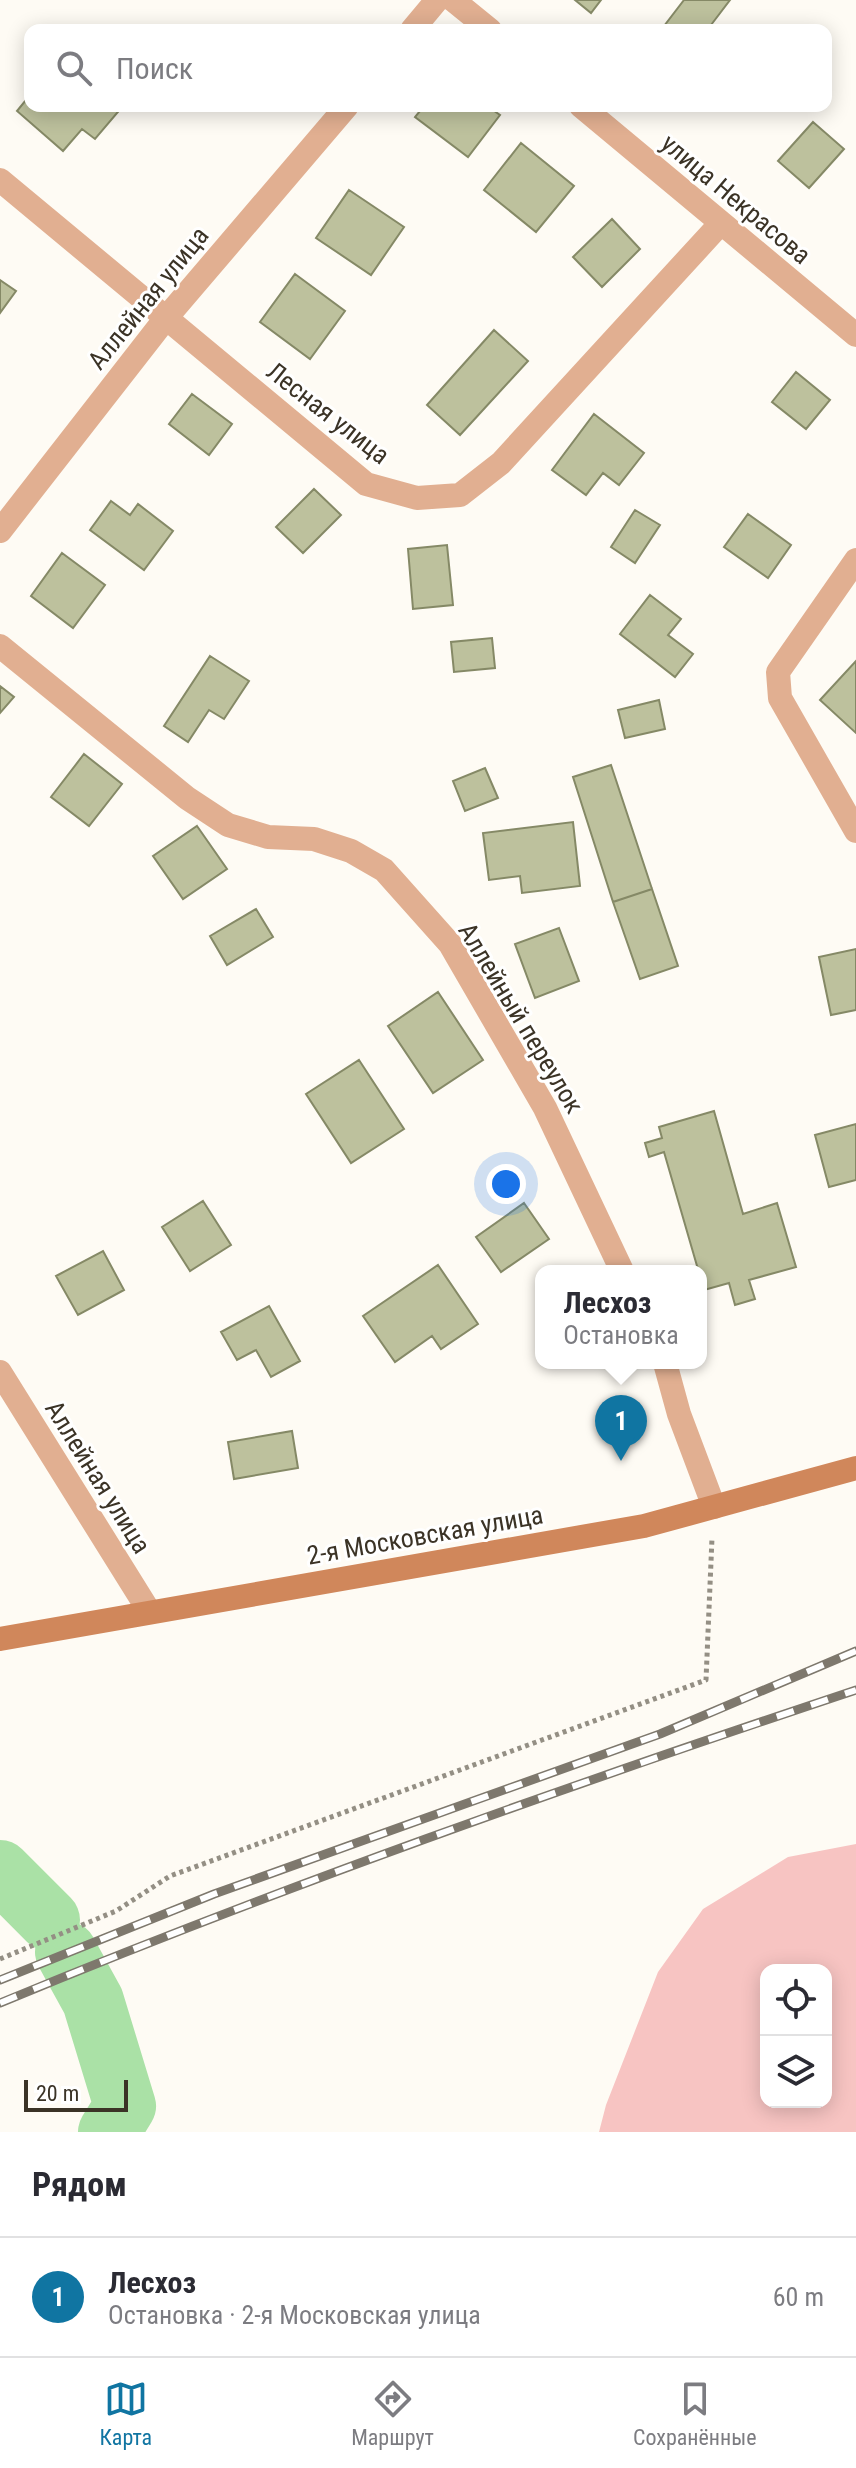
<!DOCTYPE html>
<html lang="ru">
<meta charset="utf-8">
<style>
body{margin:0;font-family:"Roboto Condensed",sans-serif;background:#f7f7f7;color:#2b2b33}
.controls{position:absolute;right:24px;bottom:24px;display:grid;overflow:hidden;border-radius:16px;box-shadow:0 4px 20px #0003}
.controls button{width:72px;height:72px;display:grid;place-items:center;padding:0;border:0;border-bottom:2px solid #e1e1e2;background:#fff;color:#2b2b33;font:40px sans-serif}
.scale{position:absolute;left:24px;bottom:20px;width:104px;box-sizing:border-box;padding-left:8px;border:4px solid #3b3326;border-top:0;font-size:22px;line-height:28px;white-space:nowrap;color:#3b3326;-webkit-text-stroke:6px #fff;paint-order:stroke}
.you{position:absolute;left:506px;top:1184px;width:28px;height:28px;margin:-20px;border:6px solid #fff;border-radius:50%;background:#1a73e8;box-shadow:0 0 0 12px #1a73e833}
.badge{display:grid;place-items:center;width:52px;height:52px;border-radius:50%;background:#1075a2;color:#fff;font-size:26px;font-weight:700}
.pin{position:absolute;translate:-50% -66px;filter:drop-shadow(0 2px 4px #0008)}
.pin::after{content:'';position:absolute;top:42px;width:28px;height:24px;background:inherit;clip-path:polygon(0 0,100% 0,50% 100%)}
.popup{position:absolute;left:535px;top:1265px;width:172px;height:104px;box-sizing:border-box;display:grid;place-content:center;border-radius:16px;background:#fff;filter:drop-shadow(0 2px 6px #0005);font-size:26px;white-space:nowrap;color:#7c7c81}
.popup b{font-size:30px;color:#2b2b33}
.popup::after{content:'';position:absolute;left:50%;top:100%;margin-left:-16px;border:16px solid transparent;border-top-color:#fff}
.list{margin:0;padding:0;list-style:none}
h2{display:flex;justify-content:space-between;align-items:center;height:104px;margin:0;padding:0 32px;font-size:34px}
h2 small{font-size:26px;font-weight:400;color:#7c7c81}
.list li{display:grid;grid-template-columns:52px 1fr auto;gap:24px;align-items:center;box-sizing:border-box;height:120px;padding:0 32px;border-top:2px solid #e1e1e2}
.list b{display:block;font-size:30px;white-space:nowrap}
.list p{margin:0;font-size:26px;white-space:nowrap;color:#7c7c81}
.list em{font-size:26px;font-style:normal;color:#7c7c81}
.icon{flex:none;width:44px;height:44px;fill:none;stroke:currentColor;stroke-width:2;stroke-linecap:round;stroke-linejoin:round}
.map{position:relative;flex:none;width:856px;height:2132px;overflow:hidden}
.search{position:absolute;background:#fff;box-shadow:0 4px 20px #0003;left:24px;right:24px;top:24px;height:88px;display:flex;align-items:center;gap:20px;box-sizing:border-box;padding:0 28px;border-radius:16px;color:#7c7c81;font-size:30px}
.sheet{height:224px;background:#fff}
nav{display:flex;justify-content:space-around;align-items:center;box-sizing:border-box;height:112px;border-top:2px solid #e1e1e2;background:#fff;font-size:22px;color:#7c7c81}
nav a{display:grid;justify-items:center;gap:4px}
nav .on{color:#1075a2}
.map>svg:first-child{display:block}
</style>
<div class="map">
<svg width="856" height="2132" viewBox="0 0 856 2132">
<rect width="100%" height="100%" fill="#fefbf4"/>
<path fill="#f7c4c2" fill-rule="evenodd" d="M856 1844V2132H599L606 2105 658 1972 703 1909 788 1857ZM766 1970H826V2102H766Z"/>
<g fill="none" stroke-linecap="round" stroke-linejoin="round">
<path stroke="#aae1a6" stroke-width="62" d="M0 1871 49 1920
M66 1952 93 2001 125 2106 109 2132"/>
</g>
<path fill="#bdc19d" stroke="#858966" stroke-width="2" d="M575 0H601L591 13Z
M684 0H730L711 25 717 30H661Z
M30 95V106H123L95 139 82 129 63 151 17 111Z
M424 106H487L500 115 468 157 415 117Z
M813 122 844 149 809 188 778 161Z
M521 143 574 186 536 232 484 190Z
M349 190 404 227 371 275 316 238Z
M612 219 640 249 602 287 573 257Z
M295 274 345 311 310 359 260 322Z
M0 280 16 291 0 313Z
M494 330 528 361 460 435 427 405Z
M796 372 830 400 806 429 772 402Z
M192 394 232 424 209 455 169 424Z
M594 414 644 453 619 485 603 473 586 495 552 470Z
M314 489 341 515 303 553 276 527Z
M111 501 130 515 138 504 173 531 144 570 90 530Z
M635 510 660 525 635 563 611 547Z
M748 514 791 545 768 578 724 547Z
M447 545 453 605 413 609 408 549Z
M62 553 105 585 73 628 31 596Z
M650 595 681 619 668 635 693 654 675 677 620 634Z
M492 638 495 668 454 672 451 642Z
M210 656 249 681 224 719 209 710 188 742 164 726Z
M856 661V733L820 700Z
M0 686 14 697 0 713Z
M659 700 665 729 625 738 618 710Z
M84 754 122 784 89 826 51 797Z
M611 765 652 889 613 902 573 777Z
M485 768 498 798 465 811 453 781Z
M573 822 580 886 522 893 520 876 489 880 483 833Z
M197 826 227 869 183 899 153 856Z
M652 889 678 966 640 979 613 902Z
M256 909 273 937 227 965 210 936Z
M559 928 579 981 535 998 515 944Z
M856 949V1010L831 1015 819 957Z
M438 992 483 1060 433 1093 388 1026Z
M359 1060 404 1129 351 1163 306 1094Z
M714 1111 743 1214 777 1203 796 1267 749 1280 755 1299 735 1305 729 1283 704 1290 664 1152 649 1157 645 1143 662 1138 659 1127Z
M856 1124V1180L829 1187 815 1135Z
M203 1201 231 1245 190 1271 162 1227Z
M524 1203 549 1239 501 1272 476 1237Z
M103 1251 124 1290 78 1315 56 1276Z
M438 1265 478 1324 441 1349 432 1336 395 1362 363 1316Z
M269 1306 300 1361 271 1377 256 1350 237 1360 221 1332Z
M292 1431 298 1468 234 1479 228 1442Z"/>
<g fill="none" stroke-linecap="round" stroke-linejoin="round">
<path stroke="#948f84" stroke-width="5" stroke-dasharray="4 4" stroke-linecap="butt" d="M0 1959 116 1911 170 1876 706 1680 712 1538"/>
<path stroke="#e1af91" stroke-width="24" d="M453 0 490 30
M412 30 437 0
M581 106 856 335
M0 180 366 484 417 498 460 495 501 463 721 223
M0 531 166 318 347 106
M856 560 778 672 780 698 856 831
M0 646 187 798 228 825 268 837 314 839 351 851 384 870 450 944 545 1108 622 1271
M665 1363 679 1414 714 1507
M0 1372 149 1611"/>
<path stroke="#d0875b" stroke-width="24" d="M0 1639 644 1526 856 1468"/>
<g stroke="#7e786d" stroke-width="9">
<path id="rail" d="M0 1980 214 1894 660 1734 856 1651
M0 2003C281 1887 568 1786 856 1690"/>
</g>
<use href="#rail" stroke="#fff" stroke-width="6" stroke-dasharray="18" stroke-linecap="butt"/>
</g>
<g text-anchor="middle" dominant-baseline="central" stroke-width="6" stroke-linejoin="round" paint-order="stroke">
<g font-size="26" fill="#3b3326" stroke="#fff">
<text transform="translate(736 199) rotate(40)">улица Некрасова</text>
<text transform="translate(148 298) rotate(-51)">Аллейная улица</text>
<text transform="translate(328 413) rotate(38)">Лесная улица</text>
<text transform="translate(521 1018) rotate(59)">Аллейный переулок</text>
<text transform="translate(98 1477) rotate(58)">Аллейная улица</text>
<text transform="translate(425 1535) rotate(-10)">2-я Московская улица</text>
</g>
</g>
</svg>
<div class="controls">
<button><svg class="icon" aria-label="locate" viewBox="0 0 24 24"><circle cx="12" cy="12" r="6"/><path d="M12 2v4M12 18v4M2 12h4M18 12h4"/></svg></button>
<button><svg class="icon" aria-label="layers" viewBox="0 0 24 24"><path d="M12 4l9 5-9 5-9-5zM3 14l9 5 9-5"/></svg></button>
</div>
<div class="scale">20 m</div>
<div class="you"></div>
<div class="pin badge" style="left:621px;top:1461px">1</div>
<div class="popup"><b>Лесхоз</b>Остановка</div>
<div class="search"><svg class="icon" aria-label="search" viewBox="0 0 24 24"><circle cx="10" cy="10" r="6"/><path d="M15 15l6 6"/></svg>Поиск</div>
</div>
<section class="sheet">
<h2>Рядом<small></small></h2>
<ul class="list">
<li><span class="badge">1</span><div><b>Лесхоз</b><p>Остановка · 2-я Московская улица</p></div><em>60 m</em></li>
</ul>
</section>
<nav>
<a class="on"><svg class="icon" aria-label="map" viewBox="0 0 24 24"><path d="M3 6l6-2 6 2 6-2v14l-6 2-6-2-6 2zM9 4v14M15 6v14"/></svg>Карта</a>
<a><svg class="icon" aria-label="directions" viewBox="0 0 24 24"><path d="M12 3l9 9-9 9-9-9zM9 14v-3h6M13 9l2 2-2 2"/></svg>Маршрут</a>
<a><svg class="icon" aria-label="saved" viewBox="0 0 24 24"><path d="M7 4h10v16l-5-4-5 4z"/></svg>Сохранённые</a>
</nav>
